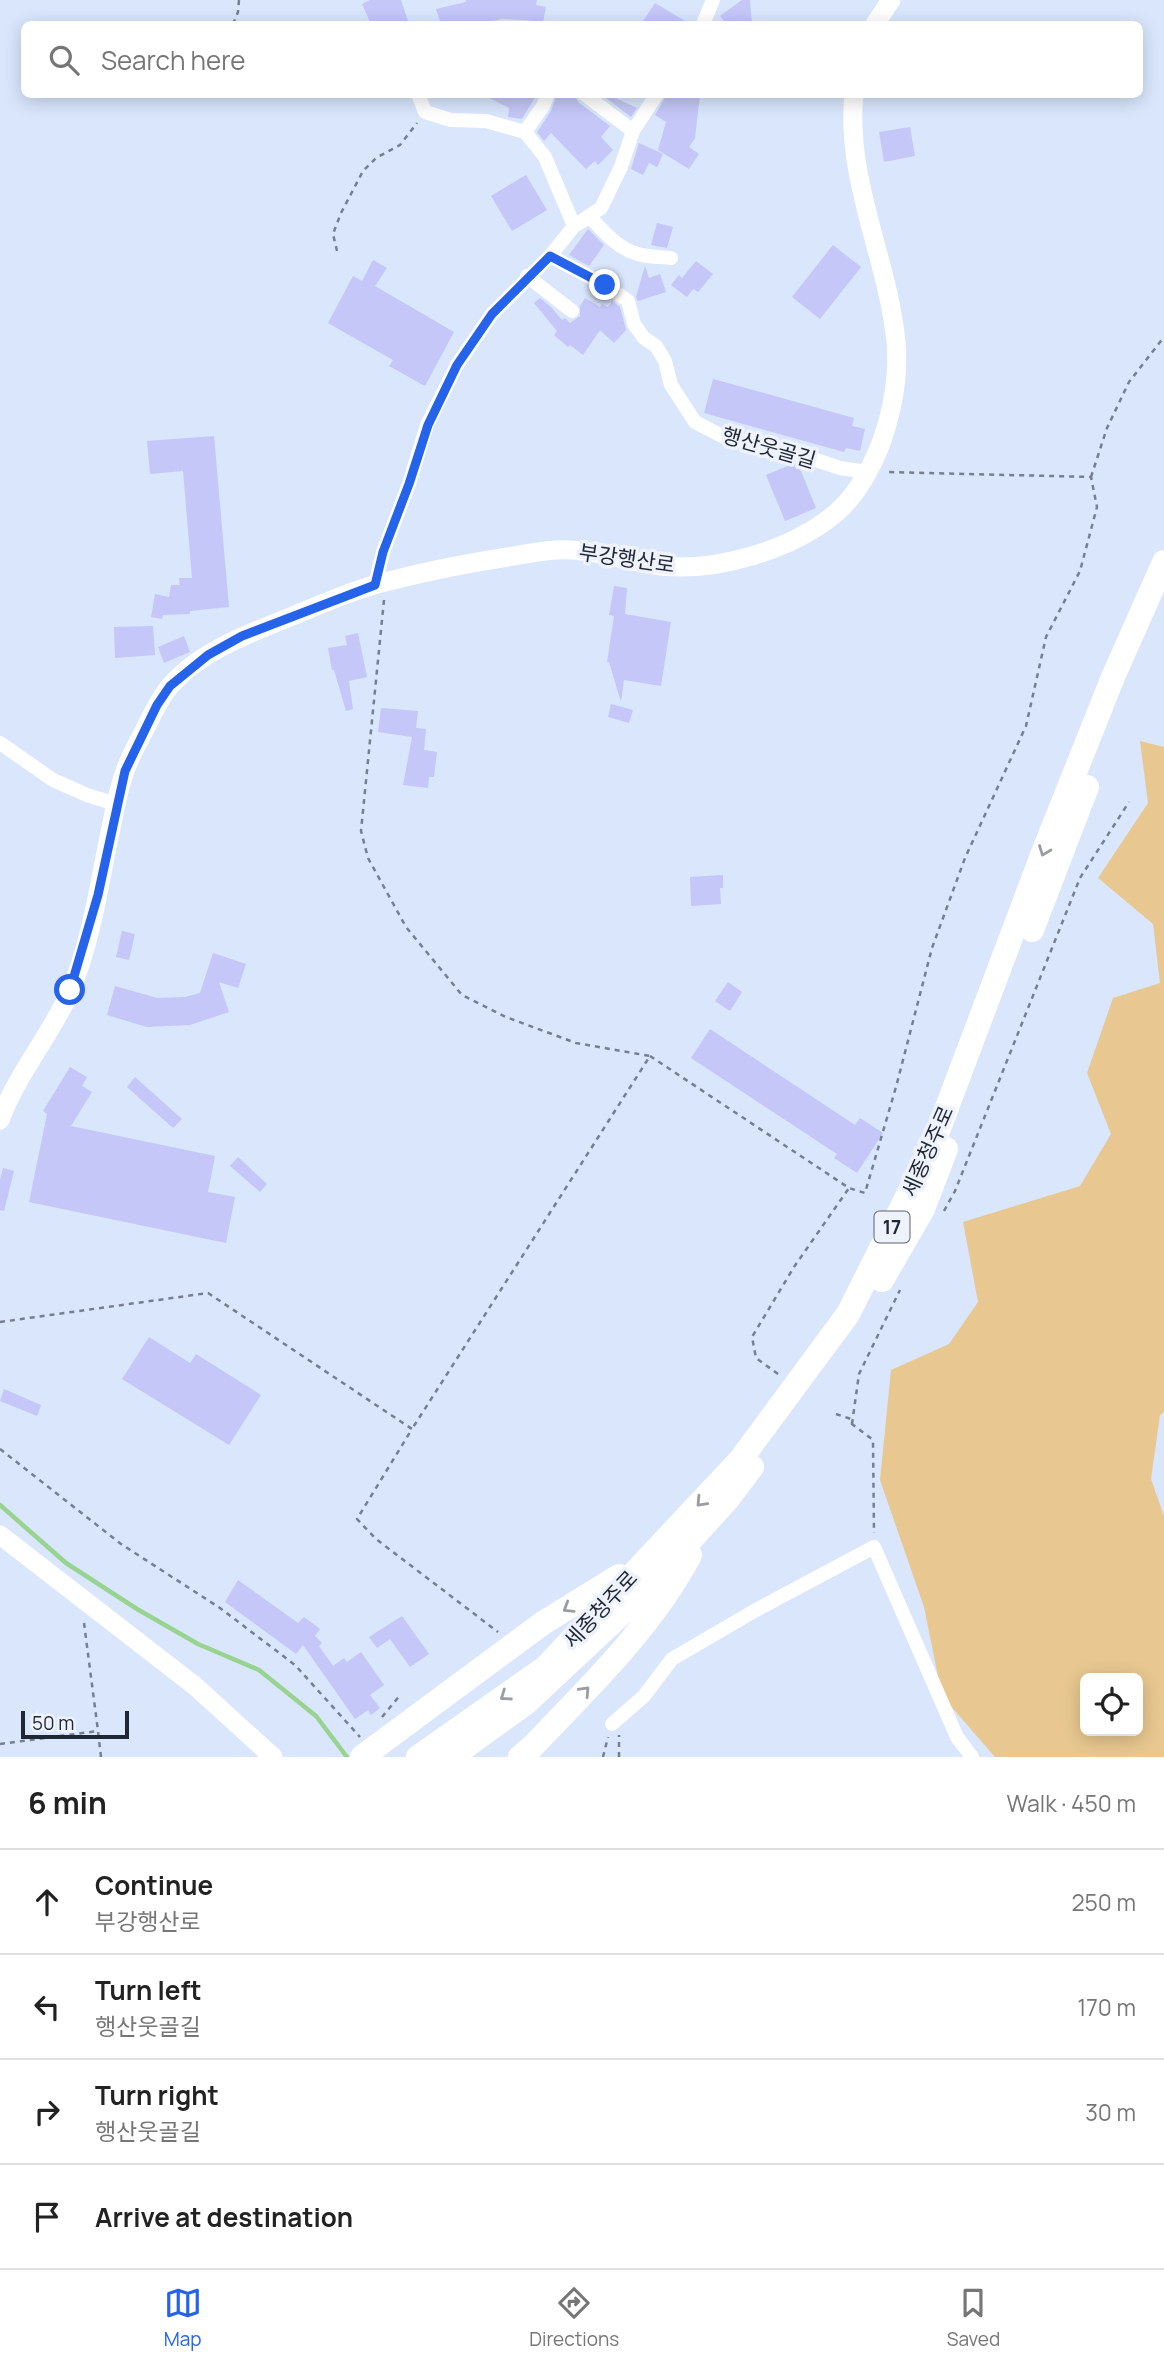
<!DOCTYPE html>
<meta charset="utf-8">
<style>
body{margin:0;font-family:Manrope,"Noto Sans KR",sans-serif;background:#f6f6f6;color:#222}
.controls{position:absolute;right:21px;bottom:21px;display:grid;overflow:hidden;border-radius:10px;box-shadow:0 4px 18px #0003}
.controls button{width:63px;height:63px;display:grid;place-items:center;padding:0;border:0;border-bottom:2px solid #e0e0e0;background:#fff;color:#222;font:35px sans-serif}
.scale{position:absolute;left:21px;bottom:18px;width:108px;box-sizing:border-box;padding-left:7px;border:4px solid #1f2634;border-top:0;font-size:19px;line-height:24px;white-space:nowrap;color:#1f2634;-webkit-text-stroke:5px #eef2fa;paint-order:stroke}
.stop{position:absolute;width:21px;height:21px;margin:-16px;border:5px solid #2563eb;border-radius:50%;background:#fff}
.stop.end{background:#2563eb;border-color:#fff;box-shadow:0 2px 7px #0008}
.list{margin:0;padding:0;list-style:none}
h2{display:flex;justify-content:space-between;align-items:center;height:91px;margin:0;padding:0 28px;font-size:30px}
h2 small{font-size:23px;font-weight:400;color:#767676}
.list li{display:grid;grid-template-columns:46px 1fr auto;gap:21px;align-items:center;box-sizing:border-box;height:105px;padding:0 28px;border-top:2px solid #e0e0e0}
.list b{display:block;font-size:26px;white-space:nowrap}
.list p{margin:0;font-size:23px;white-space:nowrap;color:#767676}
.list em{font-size:23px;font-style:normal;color:#767676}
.icon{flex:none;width:38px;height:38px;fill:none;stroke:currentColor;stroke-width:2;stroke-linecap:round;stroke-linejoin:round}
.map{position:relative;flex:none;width:1164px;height:1757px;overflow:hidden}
.search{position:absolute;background:#fff;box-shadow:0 4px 18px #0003;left:21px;right:21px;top:21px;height:77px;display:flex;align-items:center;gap:18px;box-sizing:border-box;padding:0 24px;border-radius:10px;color:#767676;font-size:26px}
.sheet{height:511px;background:#fff}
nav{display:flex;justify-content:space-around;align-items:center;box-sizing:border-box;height:98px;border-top:2px solid #e0e0e0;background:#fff;font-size:19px;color:#767676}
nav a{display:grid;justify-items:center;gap:4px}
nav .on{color:#2563eb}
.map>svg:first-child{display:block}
</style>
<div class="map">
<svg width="1164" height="1757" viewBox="0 0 1164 1757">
<rect width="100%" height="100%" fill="#d9e6fc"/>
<path fill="#e8c890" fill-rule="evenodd" d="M1140 741 1164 747V1412L1160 1415 1151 1479 1164 1516V1757H995L942 1696 924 1607 880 1480 891 1370 949 1344 978 1302 963 1222 1080 1186 1111 1134 1087 1073 1113 998 1160 983 1153 924 1098 878 1148 803ZM1085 1678H1138V1731H1085Z"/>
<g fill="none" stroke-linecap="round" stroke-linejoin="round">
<path stroke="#98d490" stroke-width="4.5" d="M0 1505 66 1563 137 1609 198 1644 259 1670 316 1716 347 1757"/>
</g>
<path fill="#c4c7f7" d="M370 0H401L409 24H371L362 4Z
M466 0H537L536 5 546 7 543 23 526 20 502 19 480 24H441L436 9 466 2Z
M742 0H750L752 24H726L720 16Z
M655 3 690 24H641Z
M481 94H537L522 119 508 117 509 108Z
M557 94 575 96 578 102 610 126 601 137 613 150 598 165 595 161 586 169 551 133 544 141 537 132 551 111Z
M607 94 637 108 631 117 606 98Z
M667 94H700L695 138 689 147 699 154 689 169 658 150 666 122 655 115Z
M910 127 915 156 884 162 879 132Z
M639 143 663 154 657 167 649 163 643 175 631 169Z
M526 175 547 210 512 231 491 196Z
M657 223 673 227 667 248 651 245Z
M588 229 604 245 589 266 569 255Z
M833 245 861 267 820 319 792 297Z
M373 260 387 268 375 286 454 332 425 386 389 366 393 360 328 323 353 276 362 281Z
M696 261 713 274 698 292 693 289 687 297 671 285 679 275 682 278Z
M645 266 649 278 660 274 666 292 638 301 636 297Z
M540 298 552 308 562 320 565 318 570 323 580 316V306L585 298 600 307 602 304 608 307 612 301 620 307 626 330 614 343 600 330 583 355 570 345 568 347 554 335 557 331 534 303Z
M713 379 854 418 852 426 865 429 860 451 846 448 844 452 704 413Z
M214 436 229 607 190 611V614L163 615 162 619 151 617 155 594 169 597 171 585H180L179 578H192L183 471 150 474 147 441Z
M795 463 798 464 816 508 785 521 766 475Z
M614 586 627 588 625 614 671 622 661 686 624 680 621 702 609 662H607L614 616 609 615Z
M153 626 155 655 115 658 114 627Z
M358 633 367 677 349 681 353 709 346 711 334 670H332L328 648 347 645 345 636Z
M184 636 190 652 164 663 158 647Z
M611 704 633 710 629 723 608 717Z
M381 708 418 711 416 728 426 729 424 750 437 752 434 777H429L428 788 403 785 412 737 378 732Z
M723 875V888H720L721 904 691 906 690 877Z
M122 931 135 934 129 960 116 957Z
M213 953 246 964 238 988 219 982 229 1012 190 1025 147 1027 107 1015 115 986 157 998 185 997 200 993Z
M728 982 742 992 730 1011 715 1001Z
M710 1029 855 1125 860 1118 883 1133 857 1173 834 1158 837 1154 691 1058Z
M70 1067 87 1077 82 1086 92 1092 71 1126 215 1156 208 1192 235 1197 226 1243 29 1202 47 1114 43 1111Z
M135 1077 182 1119 173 1128 127 1087Z
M238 1157 267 1184 260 1192 230 1166Z
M3 1168 14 1171 4 1211 0 1210V1180Z
M149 1337 190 1363 196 1354 261 1395 229 1445 122 1379Z
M4 1389 41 1405 37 1416 0 1401Z
M238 1580 298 1623 304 1617 320 1629 315 1636 322 1643 319 1646 333 1666 344 1658 347 1662 361 1652 384 1685 370 1695 380 1708 371 1715 368 1710 355 1719 303 1645 296 1654 225 1602Z
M402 1616 429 1654 410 1667 390 1639 377 1648 369 1637Z"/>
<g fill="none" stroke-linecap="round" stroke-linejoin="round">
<path stroke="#757f91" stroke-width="2.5" stroke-dasharray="5 5" stroke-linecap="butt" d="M233 24 238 12 239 0
M337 251 333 234 341 213 363 171 376 158 400 145 417 123
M1091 477 1107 428 1129 382 1164 337
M384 600 361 831 368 858 406 927 462 995 506 1017 576 1043 650 1056 412 1429
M650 1056 849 1188 865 1193 896 1087 932 948 965 858 1026 726 1046 637 1080 571 1097 507 1091 477 886 472
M944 1211 955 1191 1080 878 1129 802
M0 1322 208 1293 412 1429 357 1519 376 1539 498 1632
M778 1374 756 1358 752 1337 794 1267 849 1188
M836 1414 851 1419 852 1424 873 1440 874 1533
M852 1424 859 1374 900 1290
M0 1449 121 1544 220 1608 295 1665 360 1737
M84 1623 98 1731
M382 1717 401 1694
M0 1744 98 1731 101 1757
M603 1757 608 1737
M619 1757V1735"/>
<path stroke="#fff" stroke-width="14" d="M703 24 713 0
M418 94 425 112 451 120 486 121 525 132 545 157 574 226 590 217C603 231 618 249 638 254 648 257 660 257 671 258
M584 94 633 131
M525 132 543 106 548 94
M550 256 605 285 628 301 634 324 644 338 656 346 665 361 671 385 695 422 722 436 795 453 840 468 867 472
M527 276 572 311
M375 585 383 552 409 484 427 425 457 365 492 314 550 256 574 226 601 208 621 167 633 131 657 94
M0 743 53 780 87 795 116 804
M612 1724 644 1696 672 1659 756 1610 874 1547 957 1737 972 1757"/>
<path stroke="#fff" stroke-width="19" d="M875 24 891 0
M0 1120C17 1074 50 1036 70 992 90 945 98 892 108 842 113 819 117 793 125 771 130 756 139 741 146 727 153 713 160 697 171 685 201 651 248 634 290 617 322 604 355 589 389 581 428 571 468 563 508 557 524 554 541 551 557 550 593 548 625 562 661 566 717 572 792 550 836 513 856 496 870 470 880 446 892 413 899 376 896 342 888 259 845 179 854 94
M0 1535 195 1686 273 1757"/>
<path stroke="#fff" stroke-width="24" d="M1032 930 1087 787
M882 1280 923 1209 946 1149
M362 1757 543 1623 619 1576
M418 1757 546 1667 741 1459 848 1314 932 1147 1044 850 1113 677 1164 562
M451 1757 526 1703 634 1602 727 1500 752 1467
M520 1757 533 1746C590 1686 651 1628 690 1555"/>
</g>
<defs><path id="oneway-chevron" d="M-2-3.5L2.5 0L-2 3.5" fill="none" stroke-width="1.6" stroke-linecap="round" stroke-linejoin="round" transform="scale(1.75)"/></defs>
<g stroke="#9a9da4">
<use href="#oneway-chevron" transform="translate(1044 851) rotate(111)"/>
<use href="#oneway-chevron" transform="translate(701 1502) rotate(133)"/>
<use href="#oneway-chevron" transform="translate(568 1608) rotate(148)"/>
<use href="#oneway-chevron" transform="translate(585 1691) rotate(-47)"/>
<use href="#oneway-chevron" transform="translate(505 1696) rotate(145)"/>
</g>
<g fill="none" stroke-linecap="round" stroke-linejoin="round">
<path stroke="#2563eb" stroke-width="9" d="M70 990 98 895 125 771 157 705 170 686 208 655 242 636 375 585 383 552 409 484 428 425 457 365 492 314 550 256 605 285"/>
</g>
<g text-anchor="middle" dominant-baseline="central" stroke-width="7" stroke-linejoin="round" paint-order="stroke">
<rect fill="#eef2fa" stroke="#5d636f" stroke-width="2" x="874.5" y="1211.5" width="35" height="31" rx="5"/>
<g font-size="19" font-weight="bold" fill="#1f2634">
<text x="892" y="1227">17</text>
</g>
<g font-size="21" fill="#1f2634" stroke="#eef2fa">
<text transform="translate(769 447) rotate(16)">행산웃골길</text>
<text transform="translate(627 558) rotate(8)">부강행산로</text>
<text transform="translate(927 1151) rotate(-66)">세종청주로</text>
<text transform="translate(600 1609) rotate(-47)">세종청주로</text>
</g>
</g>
</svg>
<div class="controls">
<button><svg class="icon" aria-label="locate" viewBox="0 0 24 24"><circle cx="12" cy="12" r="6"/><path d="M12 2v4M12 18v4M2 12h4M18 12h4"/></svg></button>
</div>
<div class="scale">50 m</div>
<div class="stop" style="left:70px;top:990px"></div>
<div class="stop end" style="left:605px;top:285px"></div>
<div class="search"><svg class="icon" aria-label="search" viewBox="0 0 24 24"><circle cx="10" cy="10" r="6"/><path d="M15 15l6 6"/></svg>Search here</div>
</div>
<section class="sheet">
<h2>6 min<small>Walk · 450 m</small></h2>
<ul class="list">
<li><svg class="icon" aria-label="ahead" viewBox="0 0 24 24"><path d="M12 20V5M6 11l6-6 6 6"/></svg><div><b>Continue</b><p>부강행산로</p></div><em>250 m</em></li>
<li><svg class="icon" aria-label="left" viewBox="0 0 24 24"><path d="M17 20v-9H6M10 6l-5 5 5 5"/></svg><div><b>Turn left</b><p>행산웃골길</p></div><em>170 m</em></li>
<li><svg class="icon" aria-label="right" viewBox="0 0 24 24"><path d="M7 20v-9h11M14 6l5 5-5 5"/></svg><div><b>Turn right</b><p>행산웃골길</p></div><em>30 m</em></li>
<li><svg class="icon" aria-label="arrive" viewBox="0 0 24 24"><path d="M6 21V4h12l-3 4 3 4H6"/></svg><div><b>Arrive at destination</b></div></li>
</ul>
</section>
<nav>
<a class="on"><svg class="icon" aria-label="map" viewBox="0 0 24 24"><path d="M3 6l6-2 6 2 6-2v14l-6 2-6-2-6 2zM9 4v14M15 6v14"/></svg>Map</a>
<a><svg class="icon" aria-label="directions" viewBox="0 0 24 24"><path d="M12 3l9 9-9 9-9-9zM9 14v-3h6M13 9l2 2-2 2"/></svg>Directions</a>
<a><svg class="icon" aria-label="saved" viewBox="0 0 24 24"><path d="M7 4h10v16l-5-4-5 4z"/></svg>Saved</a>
</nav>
